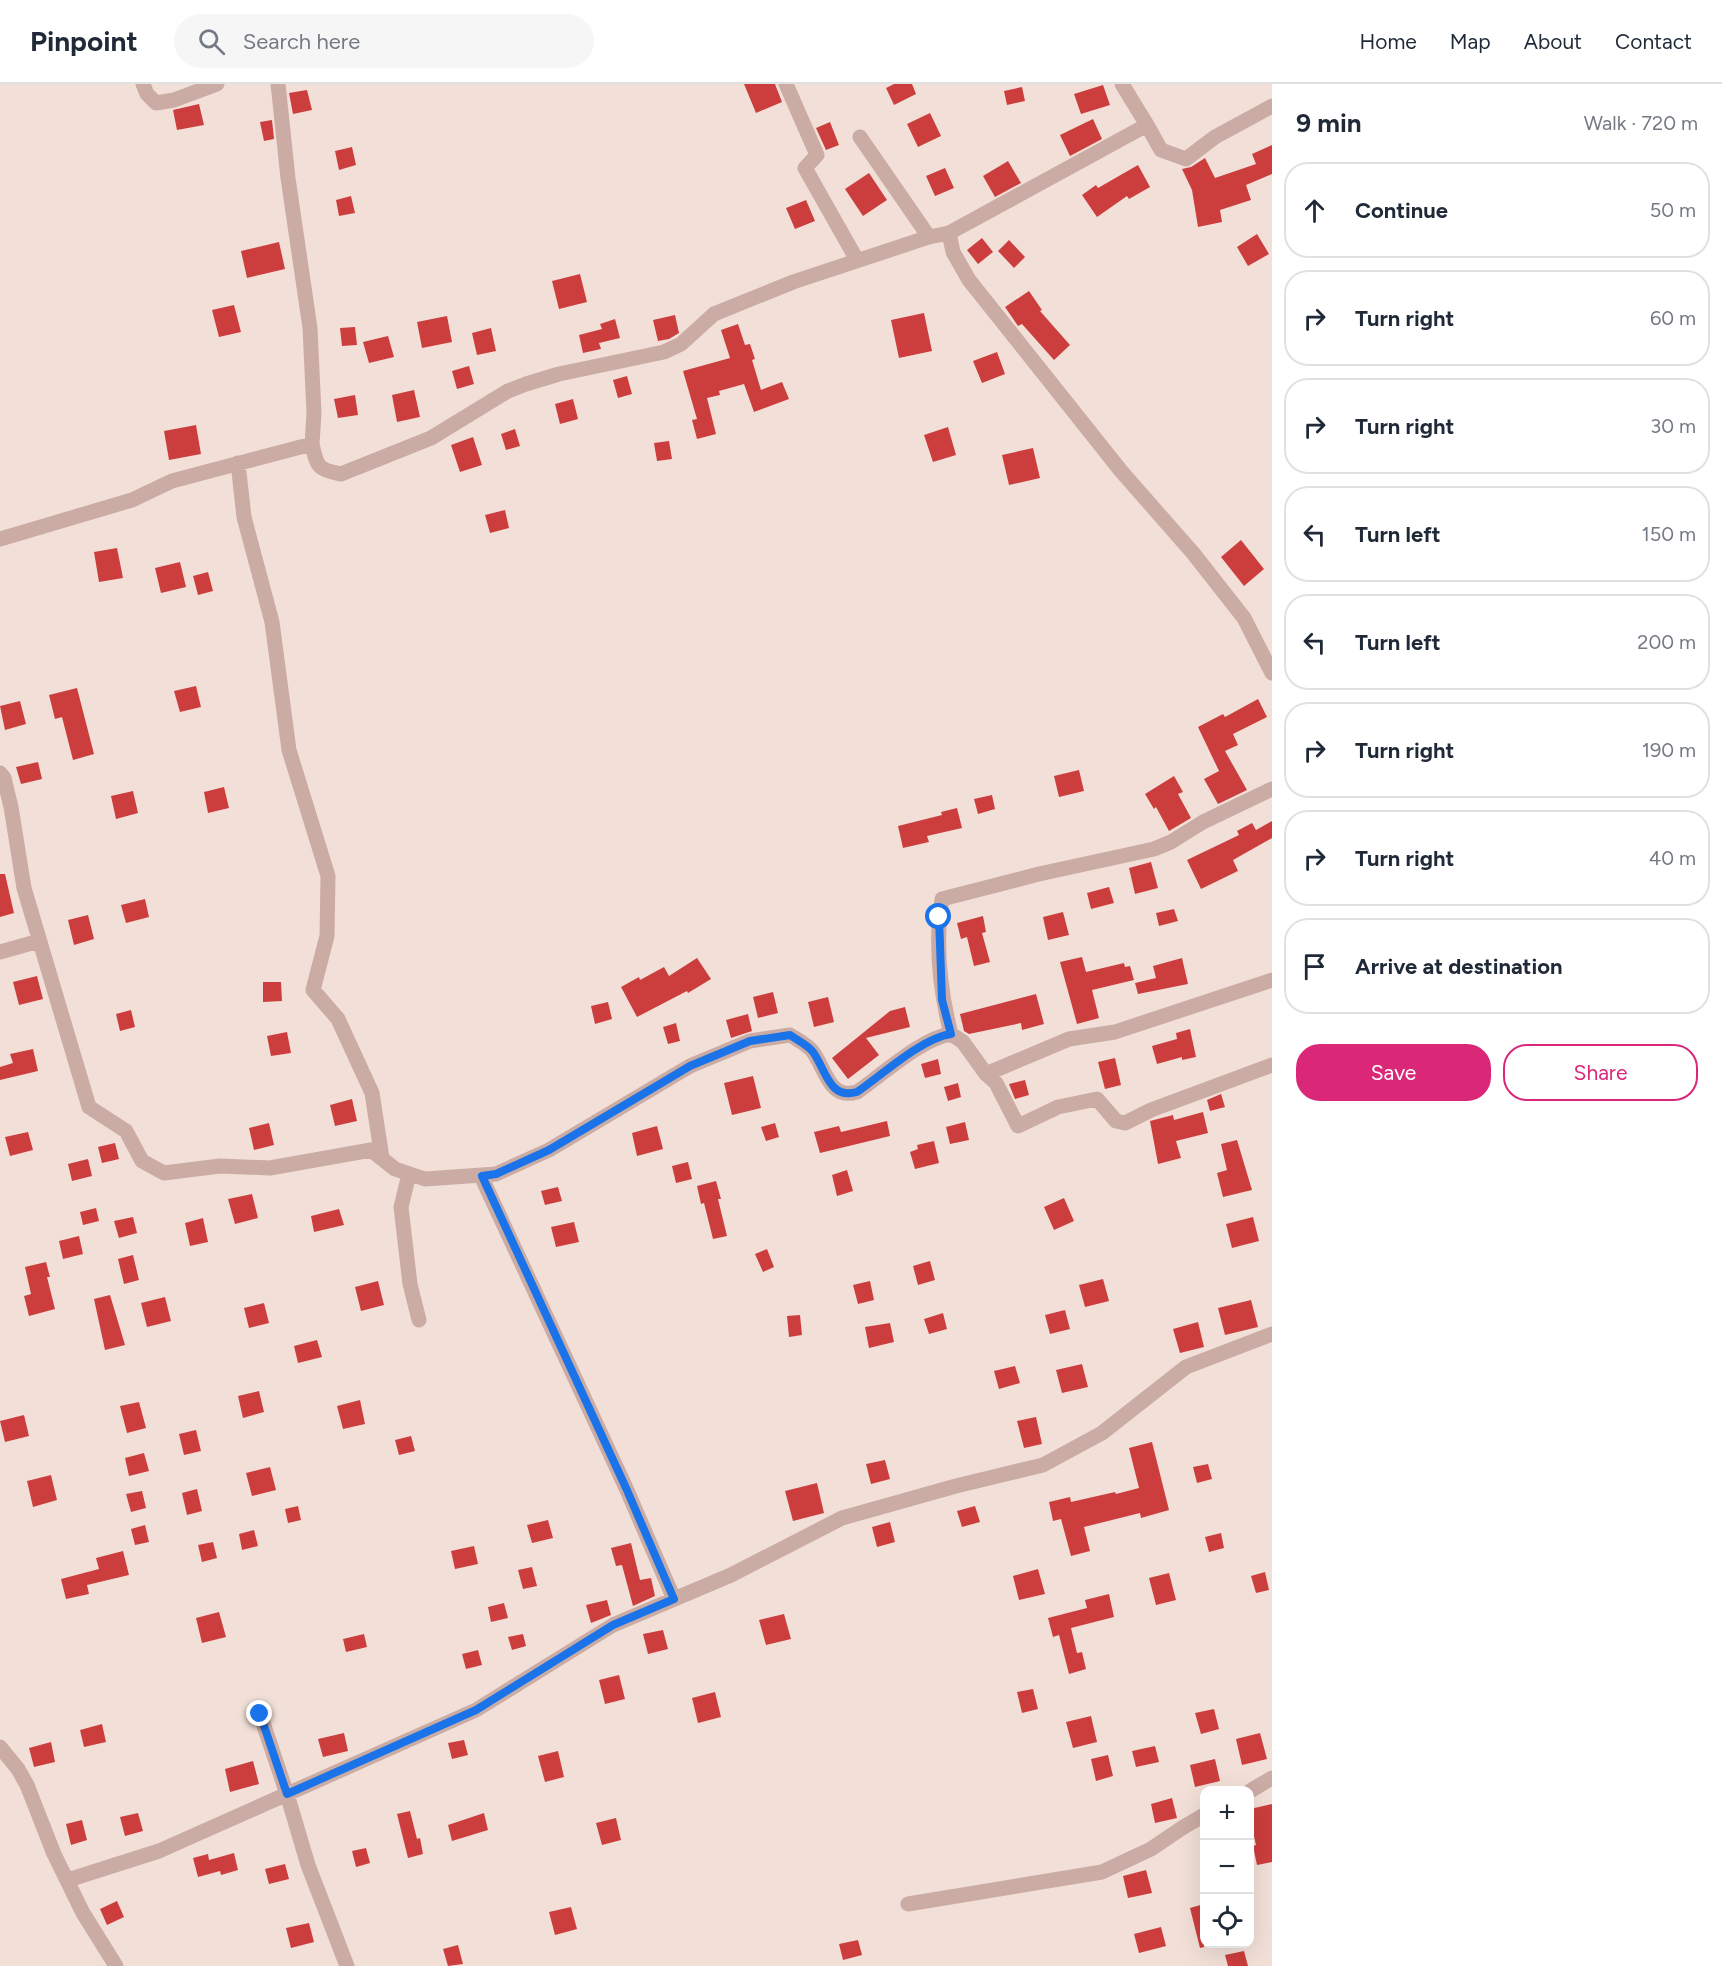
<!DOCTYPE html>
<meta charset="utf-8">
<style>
body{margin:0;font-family:Figtree,sans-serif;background:#f6f6f7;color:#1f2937}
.controls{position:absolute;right:18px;bottom:18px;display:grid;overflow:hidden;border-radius:12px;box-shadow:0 6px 24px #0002}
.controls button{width:54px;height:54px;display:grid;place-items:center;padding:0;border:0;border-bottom:2px solid #e0e1e3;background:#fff;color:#1f2937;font:30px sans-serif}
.stop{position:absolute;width:18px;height:18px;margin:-14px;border:4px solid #1a73e8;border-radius:50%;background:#fff}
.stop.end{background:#1a73e8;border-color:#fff;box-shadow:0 2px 6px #0008}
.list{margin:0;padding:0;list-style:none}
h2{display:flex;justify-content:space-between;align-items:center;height:78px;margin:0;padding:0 24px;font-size:26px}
h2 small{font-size:20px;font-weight:400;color:#747a83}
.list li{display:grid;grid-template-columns:39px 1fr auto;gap:18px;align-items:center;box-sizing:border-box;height:96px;margin:0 12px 12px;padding:0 12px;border:2px solid #e0e1e3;border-radius:24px}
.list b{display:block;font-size:22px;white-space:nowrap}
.list em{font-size:20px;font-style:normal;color:#747a83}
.actions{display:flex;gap:12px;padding:18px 24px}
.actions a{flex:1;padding:14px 0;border:2px solid #db2777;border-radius:24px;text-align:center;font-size:21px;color:#db2777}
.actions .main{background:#db2777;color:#fff}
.icon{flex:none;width:33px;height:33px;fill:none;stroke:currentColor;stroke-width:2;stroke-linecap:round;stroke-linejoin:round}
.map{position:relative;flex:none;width:1272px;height:1882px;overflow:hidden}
header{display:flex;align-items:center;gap:36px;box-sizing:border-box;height:84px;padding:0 30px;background:#fff;border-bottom:2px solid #e0e1e3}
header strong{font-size:28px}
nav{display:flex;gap:33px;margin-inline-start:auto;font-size:21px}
.search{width:420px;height:54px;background:#f6f6f7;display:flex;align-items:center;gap:15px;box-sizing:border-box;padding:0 21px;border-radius:33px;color:#747a83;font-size:22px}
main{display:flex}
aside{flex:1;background:#fff}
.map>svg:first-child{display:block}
</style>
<header>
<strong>Pinpoint</strong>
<div class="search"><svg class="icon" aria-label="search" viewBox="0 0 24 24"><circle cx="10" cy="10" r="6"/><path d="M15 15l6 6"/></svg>Search here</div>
<nav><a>Home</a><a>Map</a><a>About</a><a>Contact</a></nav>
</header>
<main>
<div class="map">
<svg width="1272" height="1882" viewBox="0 0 1272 1882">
<rect width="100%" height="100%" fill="#f2e0d8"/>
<path fill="#cc3e3d" d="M744 0H775L782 18 756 29Z
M894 0H912L916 10 894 21 886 4Z
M1103 1 1110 21 1081 30 1074 10Z
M1022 3 1025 17 1007 21 1004 7Z
M307 6 312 26 293 30 289 9Z
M199 20 204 41 177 46 173 26Z
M930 29 941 52 918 63 907 40Z
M1093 35 1102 55 1070 72 1060 51Z
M272 36 274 55 264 57 260 38Z
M830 38 839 61 826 66 816 44Z
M1272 61V90L1246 101 1251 116 1220 126 1222 138 1198 143 1192 106 1182 85 1191 83 1205 74 1215 94 1256 80 1252 70Z
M352 63 356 81 339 86 335 67Z
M1008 77 1021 99 995 113 983 92Z
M1138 81 1150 103 1129 115 1127 112 1097 133 1082 111 1096 101 1098 104Z
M945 84 954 104 935 112 926 92Z
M869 89 887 116 863 132 845 105Z
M351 112 355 129 339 132 336 116Z
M806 116 815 137 795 145 786 124Z
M1257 150 1269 170 1248 182 1237 163Z
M982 154 993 168 978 180 967 166Z
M1009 156 1025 173 1014 184 998 167Z
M279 158 285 185 247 194 241 167Z
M580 190 587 218 559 225 552 197Z
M1029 207 1042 226 1040 227 1070 261 1054 276 1022 240 1018 242 1005 223Z
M234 221 241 248 219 253 212 226Z
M924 229 932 267 899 274 891 236Z
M675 231 679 249 669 255 658 257 653 236Z
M447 232 452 258 422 264 417 238Z
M615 235 620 254 599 259 601 265 583 269 579 251 602 245 600 240Z
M738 240 745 261 750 260 755 275 752 276 761 306 782 298 789 315 754 328 744 300 719 307 720 311 707 314 716 350 697 355 692 336 697 335 683 287 730 274 721 246Z
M355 243 357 261 342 262 340 244Z
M491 244 496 267 477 271 472 249Z
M388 252 394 273 369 279 363 258Z
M997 268 1005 290 982 299 973 277Z
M469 282 474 300 457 305 452 287Z
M627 292 632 310 618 314 613 296Z
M414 306 420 333 397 338 392 311Z
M355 311 358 331 338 334 334 315Z
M573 315 578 335 560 340 555 320Z
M196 341 201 370 169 376 164 347Z
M948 343 956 371 933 378 924 351Z
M515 345 520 362 506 366 501 350Z
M473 353 482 381 460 388 451 361Z
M669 357 672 375 657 377 654 359Z
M1033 364 1040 394 1009 401 1002 371Z
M505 426 509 444 490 449 485 431Z
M1241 456 1264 485 1244 502 1221 473Z
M117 464 123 494 99 498 94 468Z
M180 478 186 503 161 509 155 484Z
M208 488 213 507 198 511 193 492Z
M196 602 201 623 180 628 174 607Z
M77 604 94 670 73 676 62 633 55 635 49 611Z
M1258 615 1267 633 1233 650 1238 661 1225 667 1247 706 1218 720 1204 695 1219 687 1198 643 1223 630 1225 633Z
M20 617 26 640 5 646 0 622Z
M38 678 42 695 21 700 16 683Z
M1079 686 1084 707 1059 713 1054 692Z
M1174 692 1183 708 1178 710 1191 734 1169 747 1156 723 1154 725 1145 710Z
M224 703 229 724 208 729 204 708Z
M133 707 138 729 116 735 111 712Z
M992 711 995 725 978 730 974 715Z
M957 724 962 744 927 752 929 758 903 764 898 742 942 731 941 728Z
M1272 737V754L1233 776 1238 787 1201 805 1187 776 1239 751 1237 747 1252 739 1256 746Z
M1151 778 1158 804 1135 810 1129 784Z
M0 790H5L14 829 0 833Z
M1109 803 1114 819 1091 825 1087 809Z
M145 815 149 833 126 839 121 821Z
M1174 825 1178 837 1159 842 1156 829Z
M1063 828 1069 851 1048 856 1043 833Z
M88 831 94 855 74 861 68 836Z
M983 832 986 848 982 849 990 878 974 882 967 853 961 855 957 839Z
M1082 873 1086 888 1124 879 1125 883 1130 882 1134 896 1092 906 1099 934 1077 940 1060 878Z
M697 874 711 895 688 909 687 907 637 933 621 903 639 893 640 896 664 883 669 892Z
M1182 874 1188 900 1138 910 1135 899 1156 894 1153 882Z
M37 892 43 915 19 921 13 898Z
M263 898H281L282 917 263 918Z
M773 908 778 929 758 934 753 913Z
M1036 910 1044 940 1022 946 1021 939 969 950 964 947 960 930Z
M828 913 834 938 814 943 808 918Z
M608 918 612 935 595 940 591 922Z
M905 923 910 943 866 954 879 971 848 995 832 974 890 927Z
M131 926 135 943 120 947 116 930Z
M748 930 752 947 731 954 726 936Z
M676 939 680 957 668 960 663 943Z
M1190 945 1196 973 1182 976V973L1157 980 1152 962 1177 955 1176 949Z
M287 948 291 969 271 972 267 952Z
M33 965 38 987 0 996V983L13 979 10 970Z
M1115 974 1121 1001 1105 1005 1098 978Z
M938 975 941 990 925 994 921 980Z
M753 992 761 1024 732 1031 724 999Z
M1025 996 1029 1011 1015 1015 1009 1000Z
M958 999 961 1013 948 1017 944 1003Z
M1221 1010 1225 1023 1210 1027 1207 1016Z
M352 1015 357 1037 335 1042 330 1021Z
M1203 1028 1208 1049 1176 1057 1181 1074 1158 1080 1150 1037 1173 1031 1174 1036Z
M887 1037 890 1052 820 1069 814 1048 839 1042 841 1048Z
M965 1038 969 1056 950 1060 946 1043Z
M269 1039 274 1061 254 1066 249 1044Z
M775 1039 779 1053 766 1057 761 1043Z
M657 1042 663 1065 637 1072 632 1049Z
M28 1048 33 1066 10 1072 5 1053Z
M1237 1056 1252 1106 1223 1113 1217 1089 1227 1086 1221 1060Z
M934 1057 939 1079 915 1085 910 1068 918 1065 917 1061Z
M115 1059 119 1075 102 1079 98 1063Z
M88 1075 92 1092 72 1097 68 1080Z
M688 1078 692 1095 676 1099 672 1082Z
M847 1086 853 1107 837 1112 832 1091Z
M716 1097 721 1115H718L727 1152 713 1155 704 1119 701 1120 697 1102Z
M558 1103 562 1117 545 1121 541 1107Z
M252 1110 258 1134 235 1140 228 1115Z
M1064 1114 1074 1137 1054 1146 1044 1123Z
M96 1124 99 1137 83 1141 80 1128Z
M339 1125 344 1141 314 1148 311 1132Z
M133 1133 137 1149 119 1154 114 1137Z
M1253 1133 1259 1157 1232 1164 1226 1140Z
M203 1134 208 1158 190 1162 185 1139Z
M574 1138 579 1158 556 1163 551 1143Z
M79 1152 83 1170 63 1175 59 1157Z
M767 1165 774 1183 763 1188 755 1170Z
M133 1171 139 1196 124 1200 118 1175Z
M930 1177 935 1196 918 1201 913 1182Z
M46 1178 50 1193H47L55 1225 29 1232 24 1212 31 1210 25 1183Z
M1103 1195 1109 1217 1085 1223 1079 1201Z
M378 1197 384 1221 361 1227 355 1203Z
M870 1197 874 1216 858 1220 853 1201Z
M110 1211 125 1261 105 1266 94 1215Z
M165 1213 171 1237 147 1243 141 1219Z
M1251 1216 1258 1243 1225 1251 1218 1224Z
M264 1219 269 1239 249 1244 244 1224Z
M1065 1226 1070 1245 1050 1250 1045 1231Z
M943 1229 947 1245 929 1250 924 1235Z
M800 1231 802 1251 789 1253 787 1232Z
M1198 1238 1204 1263 1180 1269 1173 1245Z
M890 1239 894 1258 869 1264 865 1243Z
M317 1256 322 1273 298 1279 294 1262Z
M1082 1280 1088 1303 1062 1309 1056 1286Z
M1015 1282 1020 1299 999 1305 994 1287Z
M259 1307 264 1328 243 1334 238 1312Z
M360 1316 365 1340 343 1345 337 1322Z
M139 1318 146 1344 127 1349 120 1322Z
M24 1331 29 1352 5 1358 0 1337Z
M1036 1333 1042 1360 1024 1364 1017 1337Z
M196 1346 201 1367 184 1371 179 1350Z
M411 1352 415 1367 399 1371 395 1356Z
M1152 1358 1169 1426 1141 1434 1140 1429 1084 1443 1090 1467 1071 1472 1061 1435 1053 1437 1049 1418 1070 1413 1071 1418 1115 1408 1116 1410 1139 1404 1129 1364Z
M144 1369 149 1387 129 1392 125 1374Z
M885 1376 890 1395 871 1400 866 1380Z
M1208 1380 1212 1395 1197 1399 1193 1383Z
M270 1383 276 1406 252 1412 246 1389Z
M51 1391 57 1416 33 1423 27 1397Z
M817 1399 824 1429 793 1437 785 1407Z
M197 1405 202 1427 187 1431 182 1409Z
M142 1407 146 1424 131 1428 126 1410Z
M298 1422 301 1436 288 1439 285 1425Z
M975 1422 980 1438 962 1443 957 1427Z
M548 1436 553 1454 532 1459 527 1441Z
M890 1438 895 1458 877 1463 872 1443Z
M145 1441 149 1458 135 1461 131 1445Z
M254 1446 258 1462 242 1466 239 1450Z
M1221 1449 1224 1464 1209 1468 1205 1453Z
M213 1458 217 1474 202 1478 198 1461Z
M631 1459 640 1496 651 1494 655 1512 633 1522 622 1481 616 1482 611 1464Z
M474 1462 478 1480 455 1485 451 1467Z
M123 1467 129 1491 87 1501 89 1510 66 1515 61 1495 99 1485 96 1474Z
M532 1483 537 1502 523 1505 518 1486Z
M1038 1485 1045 1510 1019 1516 1013 1492Z
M1265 1488 1269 1506 1256 1509 1251 1492Z
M1169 1489 1176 1516 1156 1521 1149 1494Z
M1109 1510 1114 1533 1071 1544 1077 1569 1082 1568 1086 1585 1069 1590 1059 1551 1053 1553 1048 1534 1087 1524 1085 1516Z
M607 1516 611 1531 591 1539 586 1521Z
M504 1519 508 1534 491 1538 488 1523Z
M219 1528 226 1553 202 1559 196 1534Z
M784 1530 791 1555 766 1561 759 1536Z
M663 1546 668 1565 648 1570 643 1550Z
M364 1550 367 1563 346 1568 343 1555Z
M523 1550 526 1562 512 1566 508 1553Z
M478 1566 482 1581 466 1585 462 1570Z
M619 1591 625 1615 605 1620 599 1596Z
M1033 1605 1038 1625 1022 1629 1017 1608Z
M715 1608 721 1633 698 1639 692 1614Z
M1214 1625 1219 1645 1201 1650 1195 1629Z
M1091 1632 1097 1658 1073 1664 1066 1638Z
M102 1640 106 1658 84 1663 80 1646Z
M344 1649 348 1667 323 1673 318 1655Z
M1260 1649 1267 1675 1242 1681 1236 1655Z
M464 1656 468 1671 452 1675 448 1659Z
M51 1658 55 1678 34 1683 29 1664Z
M1155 1662 1159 1678 1136 1683 1132 1667Z
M558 1667 564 1693 545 1698 538 1672Z
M1108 1671 1113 1692 1096 1697 1091 1675Z
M1215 1675 1220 1697 1195 1703 1190 1681Z
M253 1677 259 1700 230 1708 225 1685Z
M1172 1714 1177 1734 1155 1739 1151 1720Z
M1272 1720V1778L1257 1781 1253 1762 1256 1761 1250 1735V1725Z
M410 1727 417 1755 420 1754 423 1770 408 1774 397 1730Z
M138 1729 143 1747 125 1752 120 1733Z
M484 1729 488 1746 452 1757 448 1741Z
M616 1734 621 1756 602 1761 596 1739Z
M82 1736 87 1756 71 1761 66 1740Z
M366 1764 370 1779 356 1783 352 1767Z
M234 1769 238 1786 221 1791 220 1787 198 1793 193 1774 208 1770 209 1776Z
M285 1780 289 1795 269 1800 265 1785Z
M1146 1786 1152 1809 1128 1814 1123 1792Z
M117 1817 124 1833 107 1841 100 1825Z
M1204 1820V1863L1200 1864 1190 1824Z
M571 1823 577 1845 555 1851 549 1828Z
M309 1839 314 1858 291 1864 286 1844Z
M1161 1843 1166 1862 1139 1869 1134 1850Z
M858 1856 862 1871 843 1876 839 1860Z
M458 1861 463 1880 448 1882 443 1865Z
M1244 1867 1248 1882H1228L1225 1871Z"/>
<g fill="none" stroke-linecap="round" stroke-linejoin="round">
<path stroke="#cbaca4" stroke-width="15" d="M143 0 147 10 156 19 174 16 217 0
M278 0 288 94 310 244 314 329 312 360
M786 0 817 71 805 84 857 176
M1122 0 1147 41
M860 53 929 153
M949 149 953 168 969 196 1121 387 1193 469 1244 534 1272 589
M238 379 244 433 272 538 289 666 328 792 327 852 313 906 338 935 372 1009 382 1074
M0 455 132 416 172 397 312 360C317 382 317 386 341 390L431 354 508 307 526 300 559 290 664 268 681 260 714 230 793 198 929 153 949 149 1147 41 1161 66 1186 75 1215 53 1272 22
M0 689 4 694 11 723 24 804 89 1023 126 1047 142 1077 164 1089 220 1082 270 1084 371 1066 395 1085 425 1095 496 1090 549 1066 690 982 750 957 790 951C798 956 808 961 813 968 826 986 829 1016 857 1008 882 991 922 954 951 950L963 958 986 990 996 999 1018 1042 1058 1023 1097 1015 1116 1037 1125 1039 1151 1026 1272 981
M0 868 39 857
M951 950C940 907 935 859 942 815L1039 790 1154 765 1171 758 1203 738 1272 705
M986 990 1069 955 1115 948 1272 896
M409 1090 401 1123 410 1200 419 1236
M481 1092 626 1404 674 1515
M260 1630 287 1710 308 1781 347 1882
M0 1663 18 1685 27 1701 54 1770 83 1829 116 1882
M1250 1707 1272 1694
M68 1796 159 1767 476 1626 613 1541 731 1491 842 1434 956 1402 1043 1381 1102 1349 1186 1283 1272 1250
M908 1820 1102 1788 1151 1765 1182 1744 1204 1731"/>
</g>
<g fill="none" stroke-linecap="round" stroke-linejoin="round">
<path stroke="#1a73e8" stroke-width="8" d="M260 1630 287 1710 476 1626 613 1541 674 1515 626 1404 482 1092 496 1090 549 1066 690 982 750 957 790 951C797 956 808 961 813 968 826 986 829 1016 857 1008 882 991 922 954 951 950L942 916 939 833"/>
</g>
</svg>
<div class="controls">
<button>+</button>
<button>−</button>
<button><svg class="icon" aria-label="locate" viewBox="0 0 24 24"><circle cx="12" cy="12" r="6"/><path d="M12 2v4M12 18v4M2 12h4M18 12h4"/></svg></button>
</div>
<div class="stop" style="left:939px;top:833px"></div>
<div class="stop end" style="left:260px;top:1630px"></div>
</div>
<aside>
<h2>9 min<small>Walk · 720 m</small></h2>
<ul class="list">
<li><svg class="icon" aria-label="ahead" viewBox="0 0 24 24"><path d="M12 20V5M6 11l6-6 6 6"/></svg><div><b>Continue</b></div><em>50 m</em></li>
<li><svg class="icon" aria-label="right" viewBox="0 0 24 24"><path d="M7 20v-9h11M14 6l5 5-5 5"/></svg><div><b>Turn right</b></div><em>60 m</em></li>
<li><svg class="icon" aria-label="right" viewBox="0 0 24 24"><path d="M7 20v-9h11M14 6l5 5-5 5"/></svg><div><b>Turn right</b></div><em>30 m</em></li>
<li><svg class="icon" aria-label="left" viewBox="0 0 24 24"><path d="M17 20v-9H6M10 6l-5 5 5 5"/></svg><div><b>Turn left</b></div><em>150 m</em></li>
<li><svg class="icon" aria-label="left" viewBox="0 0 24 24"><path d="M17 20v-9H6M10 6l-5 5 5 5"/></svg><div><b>Turn left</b></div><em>200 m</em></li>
<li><svg class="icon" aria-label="right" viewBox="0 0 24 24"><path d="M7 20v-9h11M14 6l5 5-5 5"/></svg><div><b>Turn right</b></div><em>190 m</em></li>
<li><svg class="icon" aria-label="right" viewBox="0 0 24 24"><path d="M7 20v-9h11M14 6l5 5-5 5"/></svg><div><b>Turn right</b></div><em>40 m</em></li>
<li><svg class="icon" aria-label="arrive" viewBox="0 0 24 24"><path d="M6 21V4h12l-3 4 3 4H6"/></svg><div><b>Arrive at destination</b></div></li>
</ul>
<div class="actions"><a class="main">Save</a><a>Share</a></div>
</aside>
</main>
